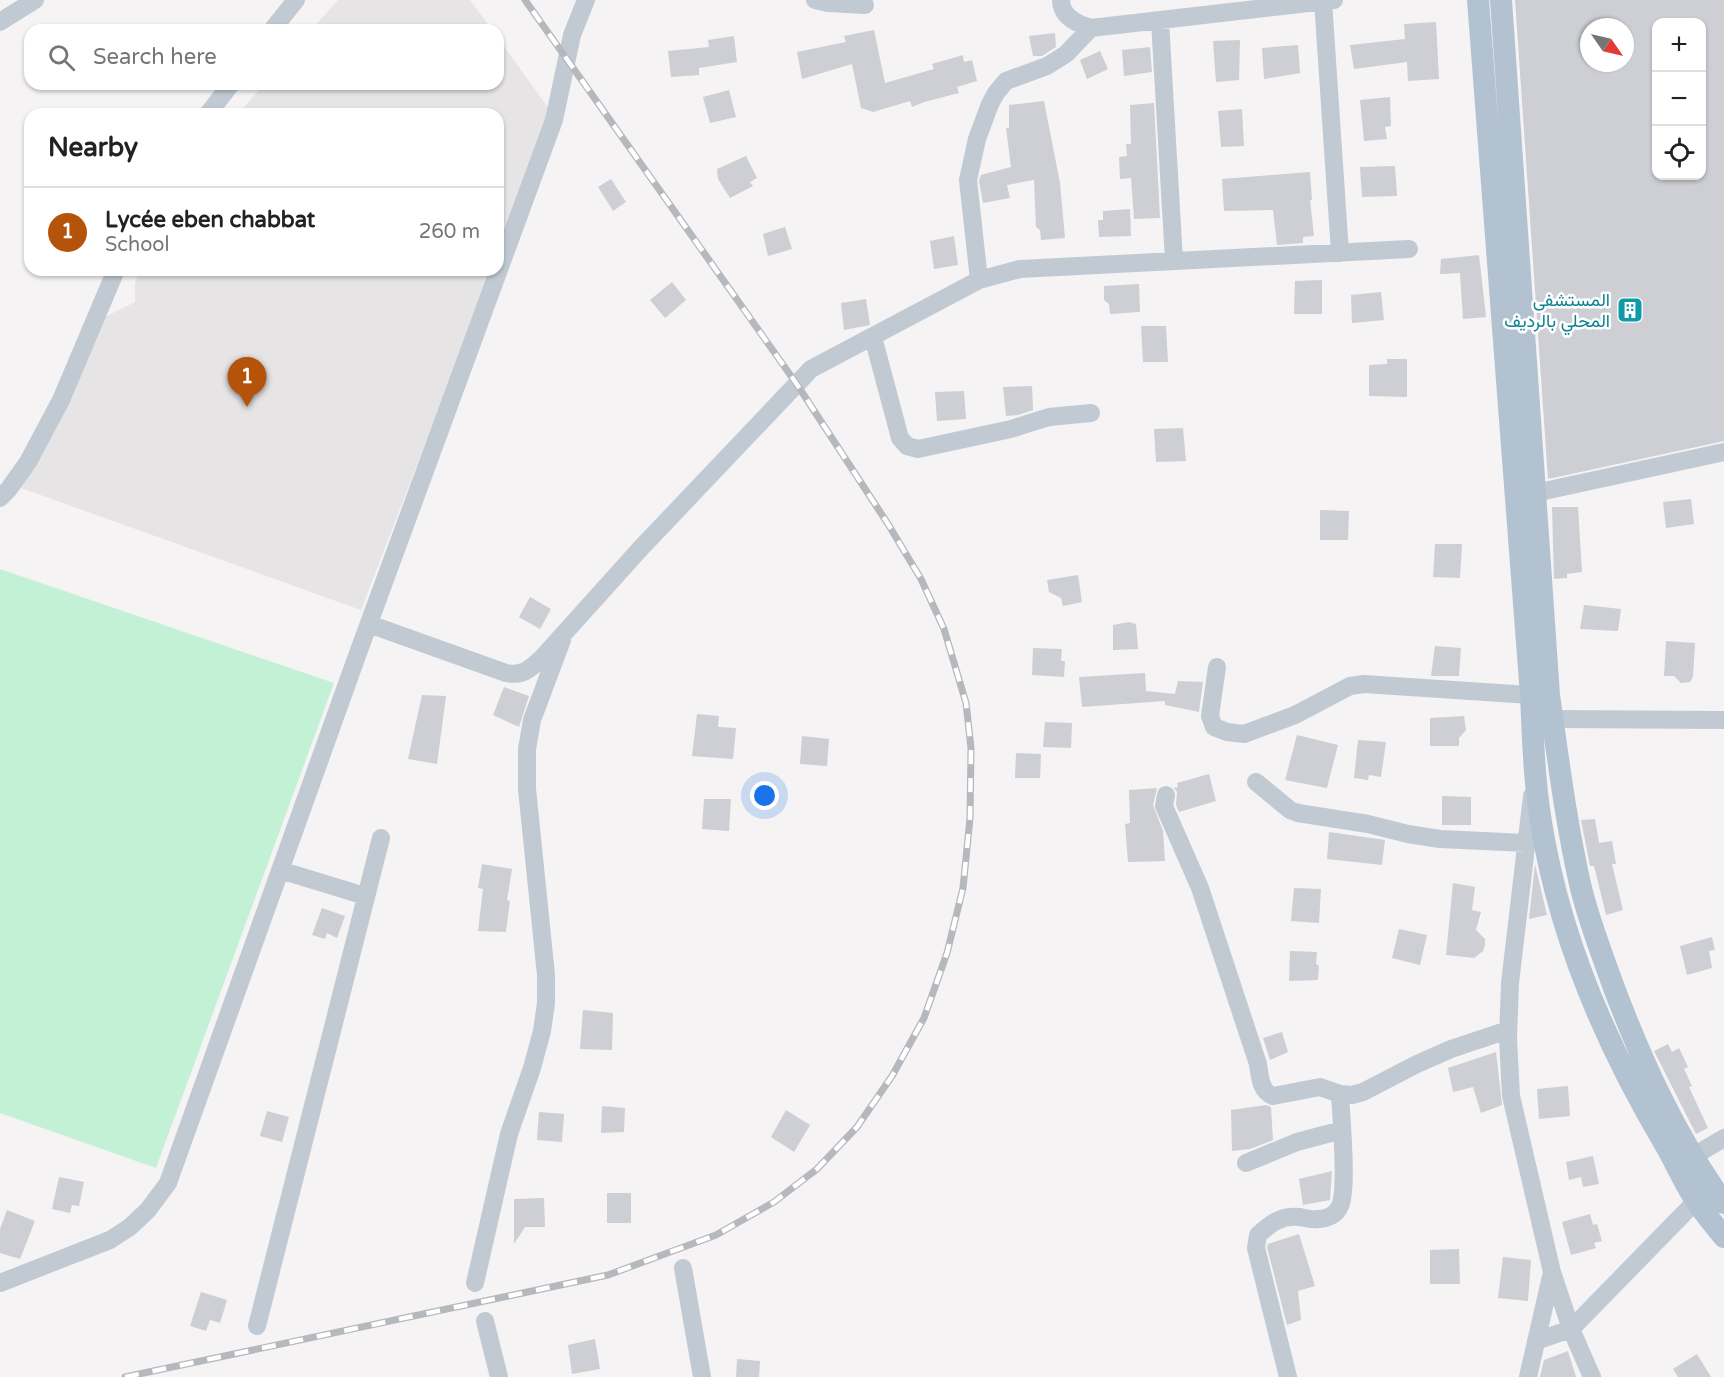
<!DOCTYPE html>
<meta charset="utf-8">
<style>
body{margin:0;font-family:"Varela Round",Vazirmatn,sans-serif;background:#f6f6f6;color:#222}
.controls{position:absolute;right:18px;top:18px;display:grid;overflow:hidden;border-radius:12px;box-shadow:0 2px 4px #0004}
.controls button{width:54px;height:54px;display:grid;place-items:center;padding:0;border:0;border-bottom:2px solid #e0e0e0;background:#fff;color:#222;font:30px sans-serif}
.compass{position:absolute;left:1580px;top:18px;width:54px;height:54px;border-radius:50%;background:#fff;box-shadow:0 2px 4px #0004;rotate:124deg}
.you{position:absolute;left:765px;top:796px;width:21px;height:21px;margin:-15px;border:4px solid #fff;border-radius:50%;background:#1a73e8;box-shadow:0 0 0 9px #1a73e833}
.badge{display:grid;place-items:center;width:39px;height:39px;border-radius:50%;background:#b45309;color:#fff;font-size:20px;font-weight:700}
.pin{position:absolute;translate:-50% -50px;filter:drop-shadow(0 2px 3px #0008)}
.pin::after{content:'';position:absolute;top:32px;width:21px;height:18px;background:inherit;clip-path:polygon(0 0,100% 0,50% 100%)}
.list{margin:0;padding:0;list-style:none}
h2{display:flex;justify-content:space-between;align-items:center;height:78px;margin:0;padding:0 24px;font-size:26px}
h2 small{font-size:20px;font-weight:400;color:#767676}
.list li{display:grid;grid-template-columns:39px 1fr auto;gap:18px;align-items:center;box-sizing:border-box;height:90px;padding:0 24px;border-top:2px solid #e0e0e0}
.list b{display:block;font-size:22px;white-space:nowrap}
.list p{margin:0;font-size:20px;white-space:nowrap;color:#767676}
.list em{font-size:20px;font-style:normal;color:#767676}
.icon{flex:none;width:33px;height:33px;fill:none;stroke:currentColor;stroke-width:2;stroke-linecap:round;stroke-linejoin:round}
.map{position:relative;flex:none;width:1724px;height:1377px;overflow:hidden}
.search{position:absolute;background:#fff;box-shadow:0 2px 4px #0004;left:24px;top:24px;width:480px;height:66px;display:flex;align-items:center;gap:15px;box-sizing:border-box;padding:0 21px;border-radius:18px;color:#767676;font-size:22px}
.panel{position:absolute;background:#fff;box-shadow:0 2px 4px #0004;left:24px;top:108px;width:480px;height:168px;border-radius:18px}
.map>svg:first-child{display:block}
</style>
<div class="map">
<svg width="1724" height="1377" viewBox="0 0 1724 1377">
<rect width="100%" height="100%" fill="#f5f3f3"/>
<path fill="#e6e4e5" d="M338 0H470L492 30H311Z
M498 38 552 113 498 254V114H238L264 84H498Z
M140 270H492L361 610 21 488 87 326 135 302V283Z"/>
<path fill="#c3f1d5" d="M0 569 334 683 156 1168 0 1113Z"/>
<path fill="#cdcfd5" fill-rule="evenodd" d="M1515 0H1724V441L1548 479ZM1656 22H1701V176H1656ZM1589 27H1625V63H1589Z
M1436 22 1439 79 1408 81 1407 62 1354 69 1350 45 1405 39 1404 24Z
M874 30 885 83 934 69 932 64 963 55 964 62 972 60 977 81 957 87 959 93 924 102 912 107 910 101 873 112 861 108 852 64 802 79 797 52 846 42 844 36Z
M1055 33 1056 47 1042 56H1033L1029 36Z
M734 36 737 62 699 68V75L671 77 668 51 709 47 708 40Z
M1240 40 1239 80 1216 82 1213 41Z
M1298 45 1300 73 1264 79 1262 48Z
M1150 47 1152 72 1124 76 1122 50Z
M1100 51 1108 69 1087 79 1080 60Z
M729 90 736 117 710 123 703 97Z
M1390 97 1391 126 1385 127 1387 139 1364 141 1360 100Z
M1044 101 1060 183 1065 238 1041 240 1040 230 1036 227 1034 180 1007 185 1010 198 983 203 979 181 981 175 1011 167 1006 128H1009V105Z
M1154 103 1160 218 1134 219 1131 178 1120 179 1119 157 1127 156 1126 144H1131L1130 105Z
M1242 109 1244 146 1221 147 1218 111Z
M746 156 757 178 750 182 753 186 730 198 718 179 717 169Z
M1395 166 1397 196 1362 197 1360 167Z
M1310 172 1312 200H1310L1314 236 1303 237V243L1277 245 1273 210 1224 211 1222 179Z
M611 179 626 202 613 211 598 187Z
M1130 209 1131 236 1099 237 1098 220H1103V211Z
M785 227 792 249 768 256 763 234Z
M954 236 958 265 934 269 930 241Z
M1479 255 1486 317 1463 319 1460 273 1440 274 1441 259Z
M1322 280V314H1294L1295 281Z
M672 282 686 300 665 318 650 300Z
M1139 284 1140 312 1110 314 1109 304 1104 300V286Z
M1381 292 1384 320 1352 323 1351 295Z
M866 299 870 325 844 330 841 303Z
M1141 326H1166L1168 362H1143Z
M1387 359H1407V397L1369 396V365L1387 364Z
M1032 386 1033 410 1018 415 1006 416 1003 387Z
M964 391 966 419 937 421 935 392Z
M1183 428 1186 461 1156 462 1154 429Z
M1691 499 1694 524 1666 528 1663 502Z
M1552 507H1578L1582 572 1567 574V578L1554 579Z
M1320 510 1349 511 1348 540H1320Z
M1435 544H1462L1460 578 1433 577Z
M1078 575 1082 602 1063 606 1061 598 1049 592 1047 580Z
M530 597 551 609 540 629 519 617Z
M1584 605 1621 609 1618 631 1580 629Z
M1129 622 1136 624 1138 649 1113 650V625Z
M1666 641 1695 643 1693 677 1690 682 1681 683 1674 676H1664Z
M1435 646 1461 648 1459 676H1431Z
M1033 648 1062 649 1061 661H1065L1064 677 1032 675Z
M1145 673 1146 691 1175 694 1178 681 1203 682 1199 712 1165 705V701L1082 707 1079 677Z
M504 687 529 696 519 727 493 715Z
M422 695 446 696 437 764 408 759Z
M697 714 719 716 718 727 736 728 733 759 692 756Z
M1464 716 1466 730 1459 738V746H1430V718Z
M1045 722 1072 723 1071 748 1043 747Z
M1297 735 1338 745 1327 788 1285 780Z
M802 736 829 739 827 766 800 764Z
M1358 740 1386 742 1381 777 1369 775 1368 780 1354 778Z
M1016 753 1041 754 1040 778H1015Z
M1209 774 1216 801 1179 812 1176 805 1177 792 1174 788 1178 787 1177 783Z
M1157 788 1153 805 1163 831 1165 861 1128 862 1125 824 1130 823 1129 790Z
M1442 796 1471 797V825H1442Z
M704 799H731L729 831 702 829Z
M1595 819 1599 843 1612 841 1616 864H1612L1623 910 1606 915 1594 866H1590L1581 820Z
M1329 832 1385 840 1382 865 1327 859Z
M482 864 512 869 507 900 510 901 506 932 478 931 483 889 478 888Z
M1535 864 1547 915 1529 919Z
M1453 883 1475 887 1472 910 1481 912 1476 930 1485 939V945L1483 951 1474 958 1446 955Z
M1294 888 1321 889 1319 923 1291 921Z
M322 908 345 916 337 938 327 933 325 939 312 935Z
M1399 929 1427 935 1420 965 1392 958Z
M1712 937 1715 950 1709 951 1712 968 1687 975 1680 946Z
M1290 951 1317 952 1316 964 1319 966 1318 980 1289 981Z
M583 1010 613 1013 612 1050 580 1049Z
M1282 1032 1288 1052 1270 1060 1263 1038Z
M1668 1044 1672 1052 1679 1048 1688 1067 1684 1069 1692 1086 1689 1087 1708 1128 1696 1134 1654 1051Z
M1496 1052 1502 1105 1481 1113 1473 1087 1453 1092 1448 1068Z
M1568 1086 1570 1116 1539 1119 1537 1089Z
M1266 1105 1271 1107 1273 1140 1250 1149 1232 1151 1231 1110Z
M602 1106 625 1108 624 1132 601 1133Z
M786 1110 810 1125 794 1152 771 1137Z
M267 1111 289 1117 282 1142 260 1136Z
M539 1112 564 1114 562 1142 537 1140Z
M1593 1156 1599 1184 1583 1187 1581 1177 1569 1180 1566 1162Z
M1332 1171 1330 1200 1303 1205 1299 1179Z
M59 1177 84 1182 79 1206 72 1205 70 1213 52 1209Z
M607 1193H631V1223H607Z
M544 1198 545 1227H525L514 1244V1199Z
M7 1210 35 1221 20 1259 0 1253V1229Z
M1590 1214 1593 1225 1597 1224 1602 1241 1594 1243 1596 1248 1571 1255 1562 1222Z
M1299 1234 1315 1286 1298 1291 1301 1320 1287 1325 1267 1247 1268 1244Z
M1459 1249 1460 1284H1430V1250Z
M1503 1257 1531 1260 1528 1301 1498 1298Z
M201 1292 227 1300 220 1323 210 1320 206 1331 190 1326Z
M595 1339 600 1369 572 1374 568 1345Z
M1568 1351 1576 1377H1540L1544 1360Z
M1697 1354 1711 1377H1678L1673 1369Z
M737 1359 760 1361 759 1377H736Z"/>
<g fill="none" stroke-linecap="round" stroke-linejoin="round">
<path stroke="#c1cad2" stroke-width="18" d="M815 0 828 3 865 5
M1061 0C1061 16 1077 24 1091 28L1334 0
M1323 1 1340 253
M1160 21 1174 260
M0 22 35 0
M272 30 296 0
M208 114 231 84
M979 280 968 180 977 139 990 104 996 93 1006 81 1047 66 1066 54 1091 28
M873 337 900 438 907 446 918 449 1011 429 1049 417 1091 413
M1524 494 1535 493 1724 452
M0 498 8 490 28 462 61 400 116 270
M369 624 506 673C522 676 529 670 541 659L640 549 811 369 979 280 1020 269 1409 249
M1217 667 1210 716 1214 727 1227 732 1244 734 1295 715 1350 686 1364 684 1531 695
M1553 719 1724 720
M1256 782 1290 810 1298 813 1368 824 1408 834 1440 839 1527 843
M1166 795 1164 806 1200 888 1258 1064C1260 1076 1260 1091 1273 1096L1320 1087 1340 1094 1352 1095 1363 1092 1417 1064 1451 1049 1508 1030
M1532 796 1510 983 1508 1038 1511 1096 1552 1272 1571 1329 1592 1377
M280 870 365 896
M1692 1157 1724 1138
M1246 1163 1297 1142 1342 1130
M683 1268 702 1377
M0 1283 110 1240 130 1227 148 1210 168 1183 358 653 554 120 572 35 586 0
M475 1283 509 1134 532 1068 542 1031 546 1003V975L527 789V749L532 720 562 640
M485 1321 499 1377
M257 1326 381 838
M1536 1341 1571 1329 1696 1201 1707 1194
M1288 1377 1256 1248 1258 1235C1271 1223 1282 1215 1299 1217 1305 1218 1312 1220 1318 1219 1327 1219 1336 1215 1340 1206 1348 1189 1341 1116 1340 1094
M1528 1377 1552 1272"/>
<path stroke="#b3c2d1" stroke-width="22" d="M1478 0 1531 695C1533 738 1534 780 1541 822 1559 936 1607 1047 1666 1146 1676 1164 1685 1184 1696 1201 1705 1214 1715 1226 1724 1237
M1501 0 1549 695C1558 758 1566 822 1580 884 1588 919 1602 954 1614 988 1643 1064 1676 1137 1724 1203"/>
<g stroke="#b5b8bd" stroke-width="7">
<path id="rail" d="M125 1377 608 1275 716 1235 774 1202 817 1169 857 1127 892 1076 924 1018 947 953 963 888 970 818 971 748 966 703 944 629 921 579 888 524 796 383 525 0"/>
</g>
<use href="#rail" stroke="#fff" stroke-width="4.5" stroke-dasharray="14" stroke-linecap="butt"/>
</g>
<defs>
<g id="building-square" transform="scale(1.35)"><rect x="-9" y="-9" width="18" height="18" rx="4" fill="#0f9aa8" stroke="#fff"/><path d="M-4-6H4V6H1V3H-1V6H-4ZM-2.5-4.3h1.7v1.8h-1.7ZM.8-4.3h1.7v1.8H.8ZM-2.5-1h1.7V.8h-1.7ZM.8-1h1.7V.8H.8Z" fill="#fff"/></g>
</defs>
<g fill-rule="evenodd">
<use href="#building-square" x="1630" y="310"/>
</g>
<g text-anchor="middle" dominant-baseline="central" stroke-width="5" stroke-linejoin="round" paint-order="stroke">
<g font-size="18" fill="#0d838f" stroke="#fff" text-anchor="end">
<text x="1610" y="300">المستشفى<tspan x="1610" dy="21">المحلي بالرديف</tspan></text>
</g>
</g>
</svg>
<div class="controls">
<button>+</button>
<button>−</button>
<button><svg class="icon" aria-label="locate" viewBox="0 0 24 24"><circle cx="12" cy="12" r="6"/><path d="M12 2v4M12 18v4M2 12h4M18 12h4"/></svg></button>
</div>
<svg class="compass" viewBox="-18 -18 36 36"><path d="M0-13l5 13h-10z" fill="#e53935"/><path d="M0 13l5-13h-10z" fill="#767676"/></svg>
<div class="you"></div>
<div class="pin badge" style="left:247px;top:407px">1</div>
<div class="search"><svg class="icon" aria-label="search" viewBox="0 0 24 24"><circle cx="10" cy="10" r="6"/><path d="M15 15l6 6"/></svg>Search here</div>
<section class="panel">
<h2>Nearby<small></small></h2>
<ul class="list">
<li><span class="badge">1</span><div><b>Lycée eben chabbat</b><p>School</p></div><em>260 m</em></li>
</ul>
</section>
</div>
